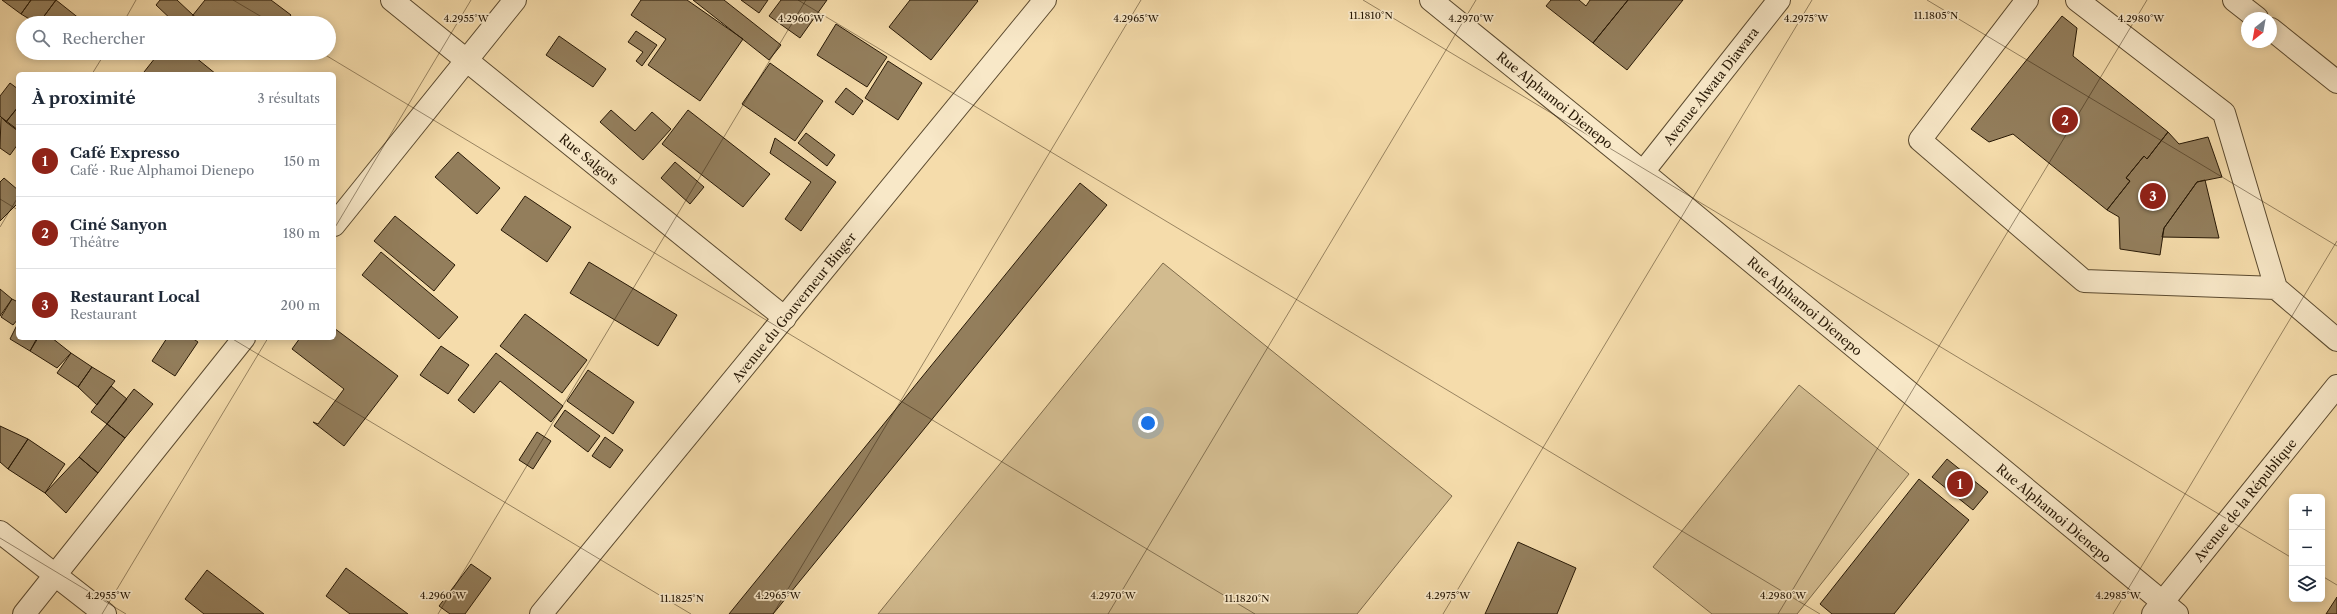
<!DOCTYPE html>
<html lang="fr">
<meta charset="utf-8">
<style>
body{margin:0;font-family:"Libre Caslon Text",serif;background:#f6f6f7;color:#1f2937}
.controls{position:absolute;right:12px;bottom:12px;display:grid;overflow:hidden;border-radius:6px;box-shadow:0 2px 10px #0003}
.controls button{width:36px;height:36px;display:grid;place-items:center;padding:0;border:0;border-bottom:1px solid #e0e1e3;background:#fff;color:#1f2937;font:20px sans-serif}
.compass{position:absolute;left:2241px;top:12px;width:36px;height:36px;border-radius:50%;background:#fff;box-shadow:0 2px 10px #0003;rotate:211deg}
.you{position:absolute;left:1148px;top:423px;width:14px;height:14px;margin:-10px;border:3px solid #fff;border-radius:50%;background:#1a73e8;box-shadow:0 0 0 6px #1a73e833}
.badge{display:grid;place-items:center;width:26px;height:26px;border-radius:50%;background:#8f2418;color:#fff;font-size:13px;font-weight:700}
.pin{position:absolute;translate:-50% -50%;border:2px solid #fff;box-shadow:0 1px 4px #0006}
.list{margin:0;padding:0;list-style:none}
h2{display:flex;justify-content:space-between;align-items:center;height:52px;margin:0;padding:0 16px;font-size:17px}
h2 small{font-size:13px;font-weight:400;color:#747a83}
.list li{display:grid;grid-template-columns:26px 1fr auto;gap:12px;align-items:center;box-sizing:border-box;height:72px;padding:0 16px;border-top:1px solid #e0e1e3}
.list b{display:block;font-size:15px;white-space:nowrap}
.list p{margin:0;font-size:13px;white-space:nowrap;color:#747a83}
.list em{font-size:13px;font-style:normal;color:#747a83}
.icon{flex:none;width:22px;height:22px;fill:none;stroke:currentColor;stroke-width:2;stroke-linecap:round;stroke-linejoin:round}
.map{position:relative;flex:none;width:2337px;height:614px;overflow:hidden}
.search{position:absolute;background:#fff;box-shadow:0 2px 10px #0003;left:16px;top:16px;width:320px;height:44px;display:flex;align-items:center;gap:10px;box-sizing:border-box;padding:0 14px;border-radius:22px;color:#747a83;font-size:15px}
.panel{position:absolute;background:#fff;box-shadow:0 2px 10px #0003;left:16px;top:72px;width:320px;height:268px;border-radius:6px}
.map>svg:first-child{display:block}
</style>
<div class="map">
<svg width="2337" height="614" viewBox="0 0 2337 614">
<rect width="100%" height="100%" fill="#f5dcab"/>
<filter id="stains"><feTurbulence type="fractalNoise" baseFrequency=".005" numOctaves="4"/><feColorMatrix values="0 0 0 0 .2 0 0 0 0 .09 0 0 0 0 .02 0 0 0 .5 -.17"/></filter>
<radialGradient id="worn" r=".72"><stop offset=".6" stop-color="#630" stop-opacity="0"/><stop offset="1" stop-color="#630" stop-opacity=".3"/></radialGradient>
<path fill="#d2bb8f" stroke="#7d6a4a" d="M1163 263 1452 496 1357 614H878Z
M1799 385 1909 474 1797 614H1712L1653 567Z"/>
<path fill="#937e5c" stroke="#281906" d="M2 0H31L21 14Z
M31 0H56L39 23H36L21 14Z
M56 0 85 23H39Z
M160 0H177L193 15 189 23H175L156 5Z
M205 0H271L291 15 285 23H203L193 15Z
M641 0H687L743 39 700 101 648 65 666 39 631 15Z
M693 0H724L781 45 769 60Z
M741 0H768L759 13Z
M781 0H827L800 38 769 16Z
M910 0H977L978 1 931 60 889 27Z
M1551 0H1579L1586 6 1590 0H1628L1593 43 1546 6Z
M1628 0H1683L1627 70 1593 43Z
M2062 16 2077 28 2073 56 2168 132 2147 159 2144 156 2126 178 2130 181 2107 210 2013 134 1989 142 1971 129Z
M836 24 887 57 867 87 817 55Z
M636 31 657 45 642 66 636 61 643 52 628 42Z
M559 36 606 69 593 87 546 55Z
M159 53H190L216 74H146L144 72Z
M888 61 922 83 898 120 865 98Z
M770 63 823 101 795 141 742 104Z
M10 83 18 89V107L6 122 0 116V96Z
M846 88 863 101 853 115 835 102Z
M18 107V131L6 122Z
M611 110 635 131 652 112 671 129 643 160 600 122Z
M688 110 770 174 743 207 662 144Z
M1 117 18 130V144L10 155 0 148Z
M2168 132 2179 144 2208 137 2222 177 2197 182 2164 228 2160 255 2120 249 2119 217 2107 210 2130 181 2126 178 2144 156 2147 159Z
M806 133 835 155 827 166 798 143Z
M775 138 836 182 801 231 785 219 811 182 770 153Z
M458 152 500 188 477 214 435 177Z
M675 162 704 187 690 204 661 178Z
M4 178 18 190V203L0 221V182Z
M2205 180 2219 238 2162 237 2164 228 2197 182Z
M1080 183 1107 205 773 614H729Z
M525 196 571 227 547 262 501 230Z
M395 216 455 265 434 291 374 241Z
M381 252 458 317 439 339 362 275Z
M589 262 677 315 658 346 570 293Z
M0 289 12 299 0 316Z
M12 299 18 302V319L13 325 1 317Z
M525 314 587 360 562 393 500 346Z
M18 323V338H37L30 351 10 339Z
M334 328 398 376 344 446 313 422 318 424 344 389 292 349 300 338H334Z
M38 338H52L71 353 57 368 30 351Z
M167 338H192L198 342 175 376 152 361Z
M441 346 469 365 448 394 420 375Z
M71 353 92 367 78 387 57 373Z
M496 353 563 406 551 422 500 381 474 413 458 400Z
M92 367 115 381 97 405 78 387Z
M588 370 634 402 613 434 567 401Z
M111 386 127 399 107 424 91 412Z
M134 389 153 404 125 438 107 424Z
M565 410 600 436 588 452 554 426Z
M107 424 125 438 98 473 79 457Z
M0 426 28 439 8 469 0 462Z
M537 432 551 441 533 469 519 460Z
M605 437 623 450 610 468 592 456Z
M28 439 65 464 45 493 8 469Z
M79 457 98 473 66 513 45 493Z
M1947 459 1988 492 1973 510 1932 477Z
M1919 479 1969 520 1894 614H1832L1820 604Z
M1518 542 1576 568 1557 614H1485Z
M471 564 491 578 465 614H450L439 606Z
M346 568 408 614H350L326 596Z
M207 570 264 614H204L185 599Z
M2337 597V614H2326Z"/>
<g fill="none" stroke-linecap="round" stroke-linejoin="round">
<g stroke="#5b4a2f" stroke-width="24">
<path id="minor" d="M392 0 785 318
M1431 0 1643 172 2177 614
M2027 0 1920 140 2084 281 2276 288
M2077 0 2224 113 2276 288 2337 340
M2234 0 2257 18
M2271 29 2337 82
M1643 172 1779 0
M334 225 515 0
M0 532 105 614
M24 614 244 338
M541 614 1045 0
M2153 614 2337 386"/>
</g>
<use href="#minor" stroke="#f8e8c8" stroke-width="22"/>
</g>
<path fill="none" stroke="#281906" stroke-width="1" stroke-opacity="0.45" d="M233 0 272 23M798 0 1820 614M1363 0 2292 558M1927 0 2337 246M123 23 136 0M322 53 1255 614M92 74 105 53M0 199 18 210M0 227 18 197M334 229 471 0M231 338 691 614M0 538 126 614M2322 576 2337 585M102 614 268 338M438 614 806 0M773 614 1141 0M1108 614 1476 0M1443 614 1812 0M1778 614 2147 0M2113 614 2337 241"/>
<g text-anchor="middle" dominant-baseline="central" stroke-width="3.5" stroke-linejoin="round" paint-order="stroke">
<g font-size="13" fill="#281906" stroke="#f8e8c8">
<text transform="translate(1711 86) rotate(-52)">Avenue Alwata Diawara</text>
<text transform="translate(1555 100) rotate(39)">Rue Alphamoi Dienepo</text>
<text transform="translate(589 159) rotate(39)">Rue Salgots</text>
<text transform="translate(1805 306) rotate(40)">Rue Alphamoi Dienepo</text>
<text transform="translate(794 307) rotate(-51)">Avenue du Gouverneur Binger</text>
<text transform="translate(2245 500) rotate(-51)">Avenue de la République</text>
<text transform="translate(2054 513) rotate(40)">Rue Alphamoi Dienepo</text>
</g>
</g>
<g font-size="10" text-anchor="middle" fill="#281906" stroke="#f8e8c8" stroke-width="3.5" stroke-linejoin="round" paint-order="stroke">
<text x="1371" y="19">11.1810°N</text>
<text x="1936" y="19">11.1805°N</text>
<text x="466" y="22">4.2955°W</text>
<text x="1136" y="22">4.2965°W</text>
<text x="801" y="22">4.2960°W</text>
<text x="1471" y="22">4.2970°W</text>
<text x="1806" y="22">4.2975°W</text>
<text x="2141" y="22">4.2980°W</text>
<text x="108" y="599">4.2955°W</text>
<text x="443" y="599">4.2960°W</text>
<text x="778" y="599">4.2965°W</text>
<text x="1113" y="599">4.2970°W</text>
<text x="1448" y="599">4.2975°W</text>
<text x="1783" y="599">4.2980°W</text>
<text x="2118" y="599">4.2985°W</text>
<text x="682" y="602">11.1825°N</text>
<text x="1247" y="602">11.1820°N</text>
</g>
<rect width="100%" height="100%" filter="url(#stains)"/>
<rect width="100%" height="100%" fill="url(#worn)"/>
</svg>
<div class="controls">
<button>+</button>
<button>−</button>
<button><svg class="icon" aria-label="layers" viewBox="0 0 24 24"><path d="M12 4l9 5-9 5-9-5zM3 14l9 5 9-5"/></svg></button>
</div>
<svg class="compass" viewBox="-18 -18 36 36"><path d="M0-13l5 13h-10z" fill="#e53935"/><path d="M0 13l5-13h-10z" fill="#747a83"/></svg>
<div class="you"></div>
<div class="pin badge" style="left:1960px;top:484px">1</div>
<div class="pin badge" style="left:2065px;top:120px">2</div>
<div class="pin badge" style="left:2153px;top:196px">3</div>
<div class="search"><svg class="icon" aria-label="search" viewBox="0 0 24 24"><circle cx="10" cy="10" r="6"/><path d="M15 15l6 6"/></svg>Rechercher</div>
<section class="panel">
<h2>À proximité<small>3 résultats</small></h2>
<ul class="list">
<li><span class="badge">1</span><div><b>Café Expresso</b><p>Café · Rue Alphamoi Dienepo</p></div><em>150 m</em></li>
<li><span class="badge">2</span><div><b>Ciné Sanyon</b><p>Théâtre</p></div><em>180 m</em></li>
<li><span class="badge">3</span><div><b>Restaurant Local</b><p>Restaurant</p></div><em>200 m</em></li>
</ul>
</section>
</div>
